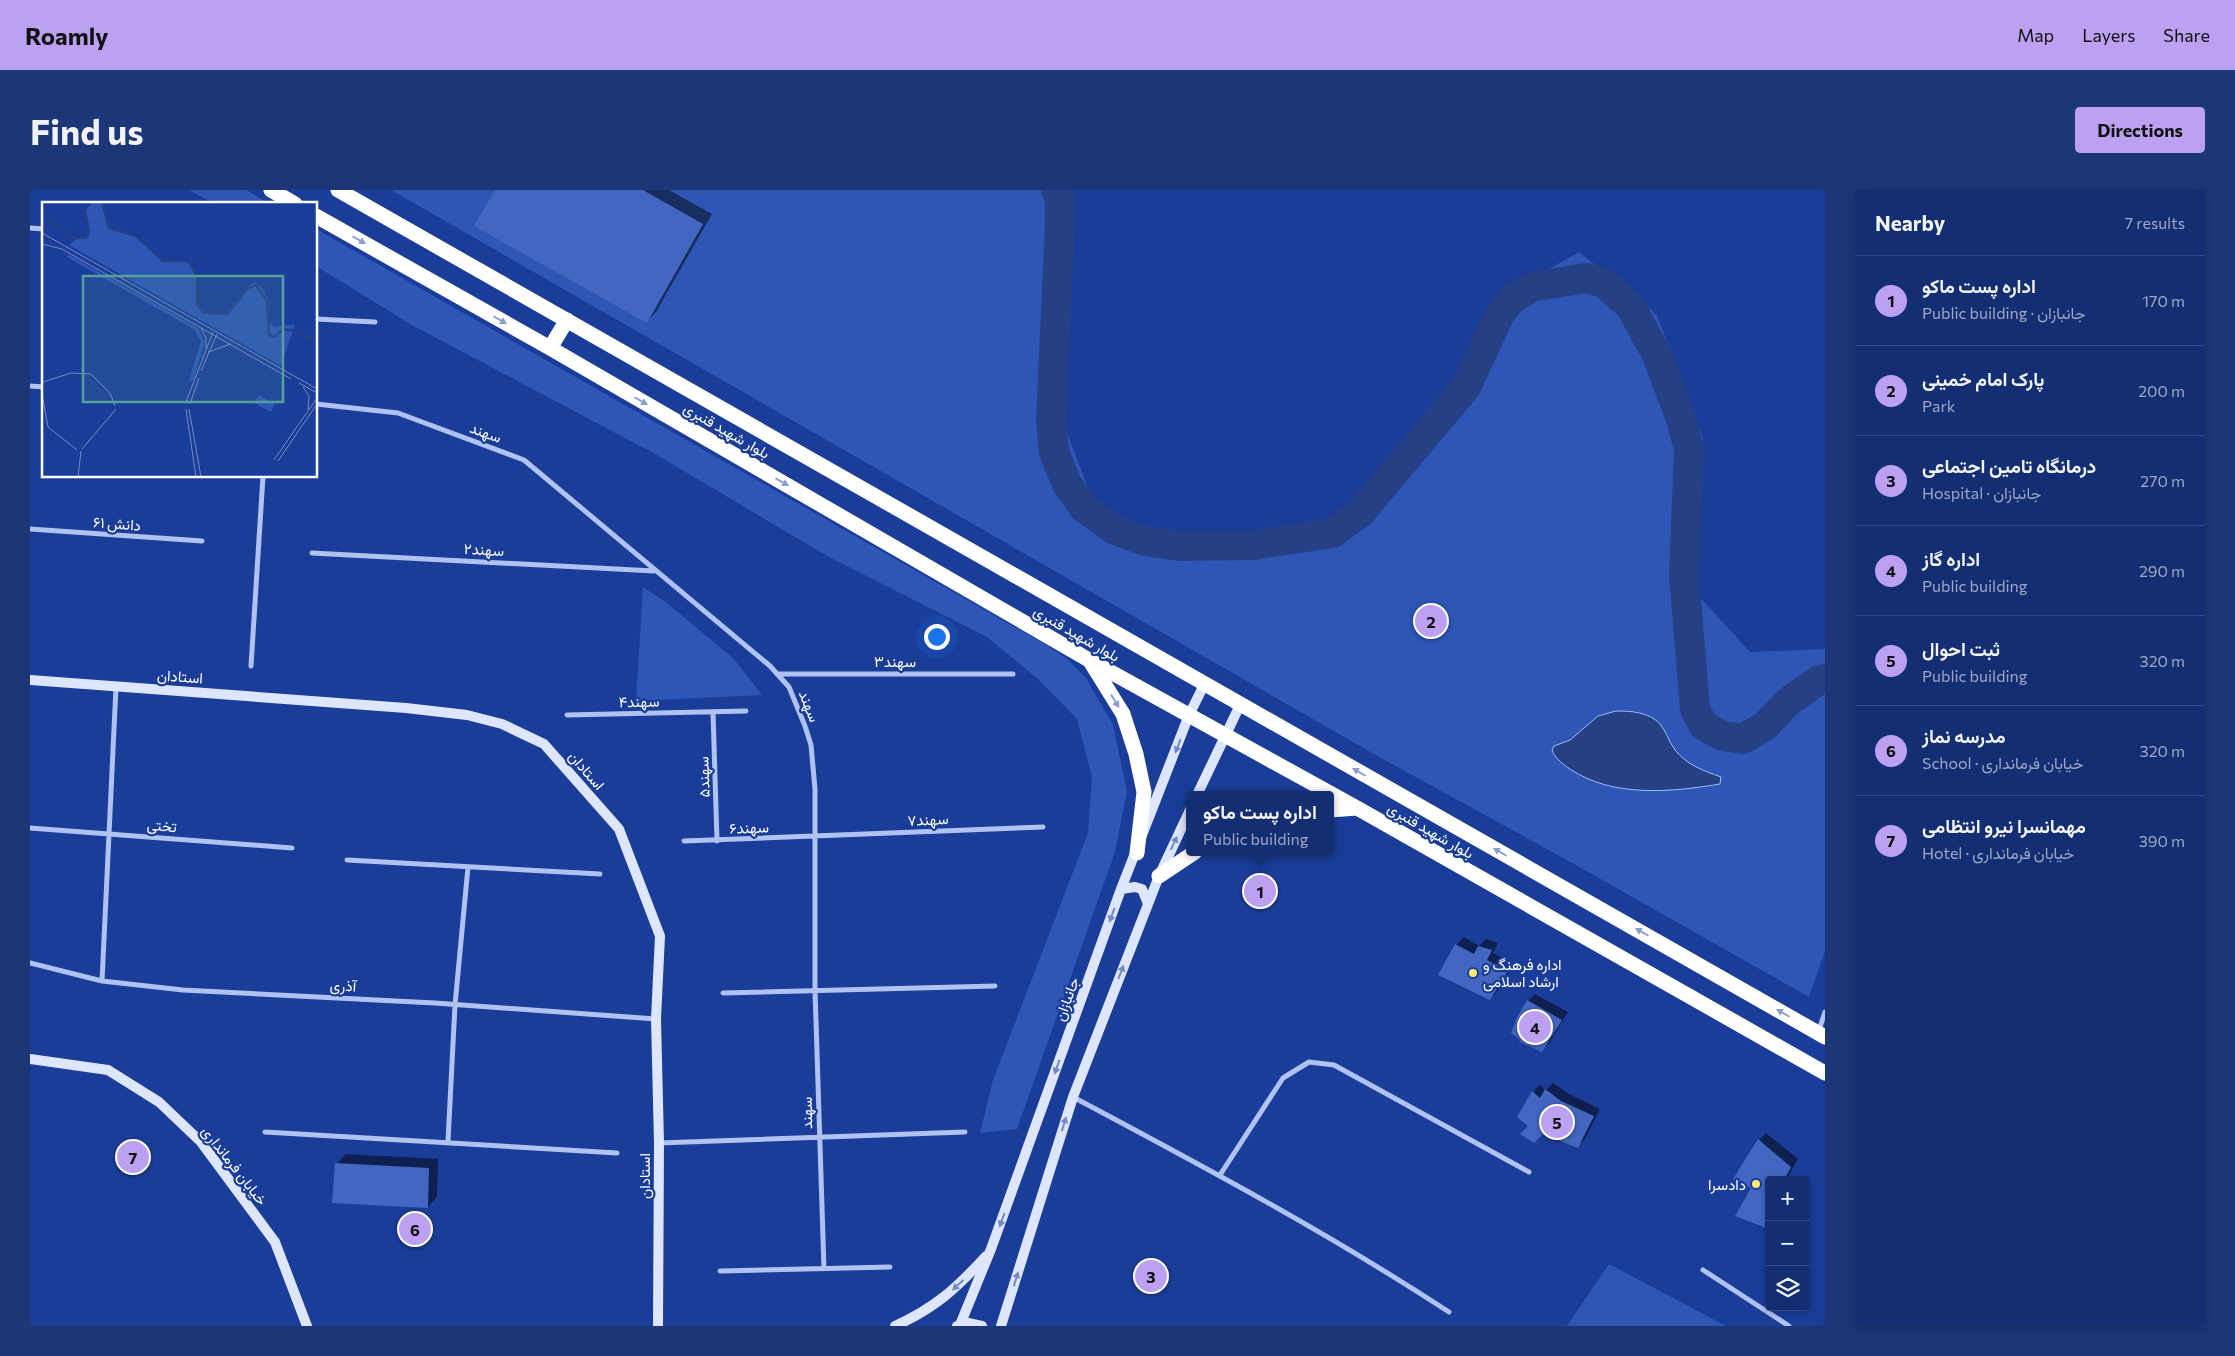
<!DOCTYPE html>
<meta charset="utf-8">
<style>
body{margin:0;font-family:Commissioner,Vazirmatn,sans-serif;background:#1d3678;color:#f1f3f6}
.controls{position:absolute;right:15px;bottom:15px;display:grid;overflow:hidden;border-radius:5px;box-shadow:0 2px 8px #0003}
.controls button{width:45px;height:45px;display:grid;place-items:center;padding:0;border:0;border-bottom:1px solid #334a85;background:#142e73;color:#f1f3f6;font:25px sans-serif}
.you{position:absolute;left:906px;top:446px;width:18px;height:18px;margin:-12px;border:4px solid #fff;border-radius:50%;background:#1a73e8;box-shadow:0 0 0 8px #1a73e833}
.badge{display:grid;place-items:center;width:32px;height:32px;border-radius:50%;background:#bca0f2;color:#111;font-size:16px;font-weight:700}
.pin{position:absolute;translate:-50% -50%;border:2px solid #fff;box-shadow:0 1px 5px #0006}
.popup{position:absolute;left:1156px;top:601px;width:148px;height:65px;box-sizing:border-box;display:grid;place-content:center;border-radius:5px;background:#142e73;filter:drop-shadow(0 1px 4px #0005);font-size:16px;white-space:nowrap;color:#9da8c4}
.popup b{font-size:19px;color:#f1f3f6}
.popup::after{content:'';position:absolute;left:50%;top:100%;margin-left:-10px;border:10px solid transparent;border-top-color:#142e73}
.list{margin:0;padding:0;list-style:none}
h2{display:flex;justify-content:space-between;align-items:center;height:65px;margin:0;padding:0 20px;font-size:21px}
h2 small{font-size:16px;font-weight:400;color:#9da8c4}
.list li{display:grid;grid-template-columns:32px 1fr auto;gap:15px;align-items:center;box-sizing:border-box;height:90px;padding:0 20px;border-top:1px solid #334a85}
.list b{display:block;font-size:19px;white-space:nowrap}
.list p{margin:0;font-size:16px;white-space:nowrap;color:#9da8c4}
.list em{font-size:16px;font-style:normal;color:#9da8c4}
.icon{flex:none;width:28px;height:28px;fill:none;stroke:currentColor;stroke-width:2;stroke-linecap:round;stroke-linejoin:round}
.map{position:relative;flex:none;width:1795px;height:1136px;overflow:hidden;border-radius:5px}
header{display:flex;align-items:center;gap:30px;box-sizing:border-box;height:70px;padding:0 25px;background:#bca0f2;color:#111}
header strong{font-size:24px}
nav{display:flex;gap:28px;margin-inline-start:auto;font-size:18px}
.intro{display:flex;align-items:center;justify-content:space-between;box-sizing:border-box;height:120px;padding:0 30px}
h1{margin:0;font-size:35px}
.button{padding:12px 22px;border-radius:5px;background:#bca0f2;color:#111;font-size:18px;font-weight:700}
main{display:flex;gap:30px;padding:0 30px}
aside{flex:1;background:#142e73;border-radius:5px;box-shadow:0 2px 8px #0003}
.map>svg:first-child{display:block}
</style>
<header>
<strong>Roamly</strong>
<nav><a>Map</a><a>Layers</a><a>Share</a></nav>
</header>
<div class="intro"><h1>Find us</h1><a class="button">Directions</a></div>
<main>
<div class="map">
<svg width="1795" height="1136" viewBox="0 0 1795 1136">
<rect width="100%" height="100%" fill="#1a3d99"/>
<path fill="#2d56b6" d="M159 0H216L240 14H185Z
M361 0H1016L1020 8 1016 144 1027 216 1072 335 1208 361 1277 356 1373 268 1433 192 1503 88 1549 62 1627 125 1673 248 1665 402 1720 462 1795 459V761L1779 807 1544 674 1342 563Z
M286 39 1018 456 1037 469 1056 488 1083 535 1097 601 1085 662 987 939 950 943 963 890 1058 643 1062 587 1047 529 1008 489 957 447 797 366 627 265 380 134 286 76Z
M613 397 637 413 704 469 732 505 606 511Z
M1579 1074 1696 1136H1537Z"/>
<path fill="#264086" stroke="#a2bbf3" d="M1586 521C1601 521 1619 522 1630 534 1636 541 1639 552 1645 560 1657 575 1674 581 1691 587L1690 594C1642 602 1583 608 1540 579 1533 574 1525 569 1522 560L1524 556 1540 550 1568 526Z"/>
<path fill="#0007" d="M466 0H639L682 24 626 122 617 131Z
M1434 747 1449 756 1456 749 1468 753 1463 763 1484 774 1467 802 1460 809 1410 785 1426 755Z
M1505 804 1538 822 1519 853 1512 860 1498 811Z
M1523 893 1539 904 1570 919 1555 949 1548 956 1500 936 1489 927 1503 902 1510 895 1516 900Z
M1736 943 1768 969 1756 990H1739L1723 997 1729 950Z
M316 964 408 969 407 1007 398 1017 306 974Z"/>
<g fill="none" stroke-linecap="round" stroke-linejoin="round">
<path stroke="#264086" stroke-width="30" d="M1026 0 1030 9V35L1021 230 1024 262 1037 294 1054 318 1085 340 1115 351 1150 356 1223 355 1303 343 1331 322 1436 197 1470 124 1482 109 1502 97 1556 88 1574 93 1600 116 1627 165 1651 229 1659 259 1654 385 1665 519 1673 535 1692 546 1713 549 1735 536 1759 511 1789 490 1795 489"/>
</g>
<path fill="#4367c0" d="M465 0H613L673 34 617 133 444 36Z
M1425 754 1444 764 1448 756 1462 760 1457 770 1478 781 1460 810 1408 785Z
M1497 810 1532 830 1512 862 1489 852 1490 850 1481 843 1487 827Z
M1515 899 1531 911 1564 926 1548 958 1513 944 1504 953 1490 944 1498 936 1487 927 1502 901 1510 908Z
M1728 949 1761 977 1754 990H1739V1039L1705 1026 1721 998 1703 989Z
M305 973 399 978 398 1018 302 1013Z"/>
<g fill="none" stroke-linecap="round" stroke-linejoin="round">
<path stroke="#afc2f1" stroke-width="5" d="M0 38 14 39
M286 129 345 132
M0 196 14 197
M286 214 368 223 494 270 740 476 759 497 775 536 781 555 785 599V800L794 1079
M0 339 172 351
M282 363 624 381
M221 476 233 286
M747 484H983
M683 522 687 651
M537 525 716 521
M0 638 262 658
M654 651 1013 637
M317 670 570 684
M0 773 72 791 153 800 405 813 626 829
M72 791 86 497
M693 803 965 796
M1789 840 1795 822
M1043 907C1171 975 1298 1043 1419 1122
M235 942 587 963
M418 951 425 815 438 677
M629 953 935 942
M1190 985 1253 888 1279 872 1304 875 1499 982
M1673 1080 1759 1136
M690 1081 860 1077"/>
<path stroke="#dde6fc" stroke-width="10" d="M0 490 376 518 437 525 472 534 514 554 589 639 630 746 626 829 629 953 628 1136
M1167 605 1210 515
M1091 699 1105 697 1112 699 1118 714
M0 869 78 880 129 912 171 952 245 1052 277 1136
M930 1135 961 1059 1091 699 1159 525 1174 495
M865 1136C905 1118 927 1098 956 1066
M927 1136 938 1133 952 1136
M971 1136 1043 907 1129 686 1160 620"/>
<path stroke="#fff" stroke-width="15" d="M241 0 265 14
M308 0 1795 847
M286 26 520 158 1059 470 1327 618 1795 883
M520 158 537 130
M1060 471 1093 524 1106 564 1114 602 1107 663
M1300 620 1327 618
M1129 686 1165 662"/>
</g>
<defs><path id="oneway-solid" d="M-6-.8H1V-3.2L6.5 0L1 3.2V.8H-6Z" transform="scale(1.25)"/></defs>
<g fill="#8c9ecc">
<use href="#oneway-solid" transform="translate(329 50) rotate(30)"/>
<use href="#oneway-solid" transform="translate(470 130) rotate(30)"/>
<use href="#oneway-solid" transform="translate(611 211) rotate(30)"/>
<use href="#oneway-solid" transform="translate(752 292) rotate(30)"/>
<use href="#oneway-solid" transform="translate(1085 511) rotate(58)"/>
<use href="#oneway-solid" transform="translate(1329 582) rotate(-150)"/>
<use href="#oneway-solid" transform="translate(1470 662) rotate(-150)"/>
<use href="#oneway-solid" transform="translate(1612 742) rotate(-150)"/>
<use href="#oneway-solid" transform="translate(1753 823) rotate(-150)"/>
</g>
<g fill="#7289c6">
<use href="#oneway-solid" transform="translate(1148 556) rotate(111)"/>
<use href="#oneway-solid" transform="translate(1144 653) rotate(-65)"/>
<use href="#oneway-solid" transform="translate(1082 725) rotate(110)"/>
<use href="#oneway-solid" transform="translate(1091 782) rotate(-69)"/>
<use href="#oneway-solid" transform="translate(1027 877) rotate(110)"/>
<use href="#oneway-solid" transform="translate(1034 934) rotate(-73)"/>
<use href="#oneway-solid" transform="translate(972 1030) rotate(110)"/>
<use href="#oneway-solid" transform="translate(986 1089) rotate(-73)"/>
<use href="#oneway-solid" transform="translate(928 1095) rotate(137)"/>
</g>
<g fill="#ffec6f" stroke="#1a3d99" stroke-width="2">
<circle cx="1443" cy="783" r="5"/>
<circle cx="1726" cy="994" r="5"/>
</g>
<g text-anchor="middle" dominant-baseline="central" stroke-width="4.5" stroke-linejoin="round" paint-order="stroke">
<g font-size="15" fill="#fff" stroke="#1a3d99">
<text transform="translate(697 240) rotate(30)">بلوار شهید قنبری</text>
<text transform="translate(456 242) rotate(20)">سهند</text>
<text transform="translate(87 333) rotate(4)">دانش ۶۱</text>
<text transform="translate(454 359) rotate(3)">سهند۲</text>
<text transform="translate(1047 443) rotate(30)">بلوار شهید قنبری</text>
<text x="865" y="471">سهند۳</text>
<text transform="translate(150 486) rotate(4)">استادان</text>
<text transform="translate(609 511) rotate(-1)">سهند۴</text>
<text transform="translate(780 516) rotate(69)">سهند</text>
<text transform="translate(557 580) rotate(49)">استادان</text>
<text transform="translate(673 587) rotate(-92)">سهند۵</text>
<text transform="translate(898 629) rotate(-3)">سهند۷</text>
<text transform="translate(132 635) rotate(5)">تختی</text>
<text transform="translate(719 637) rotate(-2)">سهند۶</text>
<text transform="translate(1401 640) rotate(30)">بلوار شهید قنبری</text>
<text transform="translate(313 795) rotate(3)">آذری</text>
<text transform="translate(1036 809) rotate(-70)">جانبازان</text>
<text transform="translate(776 923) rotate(-91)">سهند</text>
<text transform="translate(205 975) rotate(52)">خیابان فرمانداری</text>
<text transform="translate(614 986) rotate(-90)">استادان</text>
</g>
<g font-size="15" fill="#fff" stroke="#1a3d99" text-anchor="start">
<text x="1453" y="774">اداره فرهنگ و<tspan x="1453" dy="17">ارشاد اسلامی</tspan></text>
<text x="1716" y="994" text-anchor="end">دادسرا</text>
</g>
</g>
<g transform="translate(12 12)">
<rect width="275" height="275" fill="#1a3d99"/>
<path d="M50 0H59L64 19 70 27 93 33 121 59H145L154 74 155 98 160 111 183 113 208 83 213 80 222 88 227 101 226 118 232 125 253 122 239 164 27 43 35 37H44L48 29 44 8ZM26 52 156 126 163 141 151 178 147 179 159 139 153 128 25 55ZM217 193 233 202 229 210 212 201Z" fill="#2d56b6"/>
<path fill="none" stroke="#264086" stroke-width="2.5" d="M61 0 67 26 94 34 121 59H143L150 63 155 74V103L162 111 186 112 206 86 214 83 225 99 227 133 232 135 240 128H249L275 139M0 16 34 36 45 35 47 28 42 8 46 0"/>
<path fill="none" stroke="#768bc2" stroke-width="1" d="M0 31 275 187M0 42 20 47 249 177M159 126 164 136V147M166 150 189 142M159 169 175 132M1 180 29 171 49 172 68 191 73 204M257 181 275 191M261 185 267 194 266 208M0 192 6 225 35 248M144 200 171 130M148 202 157 176M144 207 154 275M147 207 159 275M40 247 74 207M232 258 275 196M236 259 275 202M36 275 39 249"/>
<path fill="#579f9a" fill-opacity="0.15" stroke="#579f9a" stroke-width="2.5" d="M41 74H241V200H41Z"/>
<rect width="275" height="275" fill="none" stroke="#fff" stroke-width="2.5"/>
</g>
</svg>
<div class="controls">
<button>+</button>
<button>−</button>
<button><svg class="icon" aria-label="layers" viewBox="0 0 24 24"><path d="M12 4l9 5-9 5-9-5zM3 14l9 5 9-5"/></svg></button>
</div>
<div class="you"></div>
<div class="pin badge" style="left:1230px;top:701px">1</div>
<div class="popup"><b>اداره پست ماکو</b>Public building</div>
<div class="pin badge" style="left:1401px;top:431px">2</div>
<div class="pin badge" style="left:1121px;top:1086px">3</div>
<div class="pin badge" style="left:1505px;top:837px">4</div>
<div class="pin badge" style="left:1527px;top:932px">5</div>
<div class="pin badge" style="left:385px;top:1039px">6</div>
<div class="pin badge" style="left:103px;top:967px">7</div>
</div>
<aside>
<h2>Nearby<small>7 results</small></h2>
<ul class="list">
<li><span class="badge">1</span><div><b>اداره پست ماکو</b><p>Public building · جانبازان</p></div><em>170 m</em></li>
<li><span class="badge">2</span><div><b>پارک امام خمینی</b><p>Park</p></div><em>200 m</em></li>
<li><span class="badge">3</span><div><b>درمانگاه تامین اجتماعی</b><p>Hospital · جانبازان</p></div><em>270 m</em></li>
<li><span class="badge">4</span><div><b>اداره گاز</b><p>Public building</p></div><em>290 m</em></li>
<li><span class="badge">5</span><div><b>ثبت احوال</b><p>Public building</p></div><em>320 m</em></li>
<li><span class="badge">6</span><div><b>مدرسه نماز</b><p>School · خیابان فرمانداری</p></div><em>320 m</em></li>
<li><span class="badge">7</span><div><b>مهمانسرا نیرو انتظامی</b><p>Hotel · خیابان فرمانداری</p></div><em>390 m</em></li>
</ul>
</aside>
</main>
